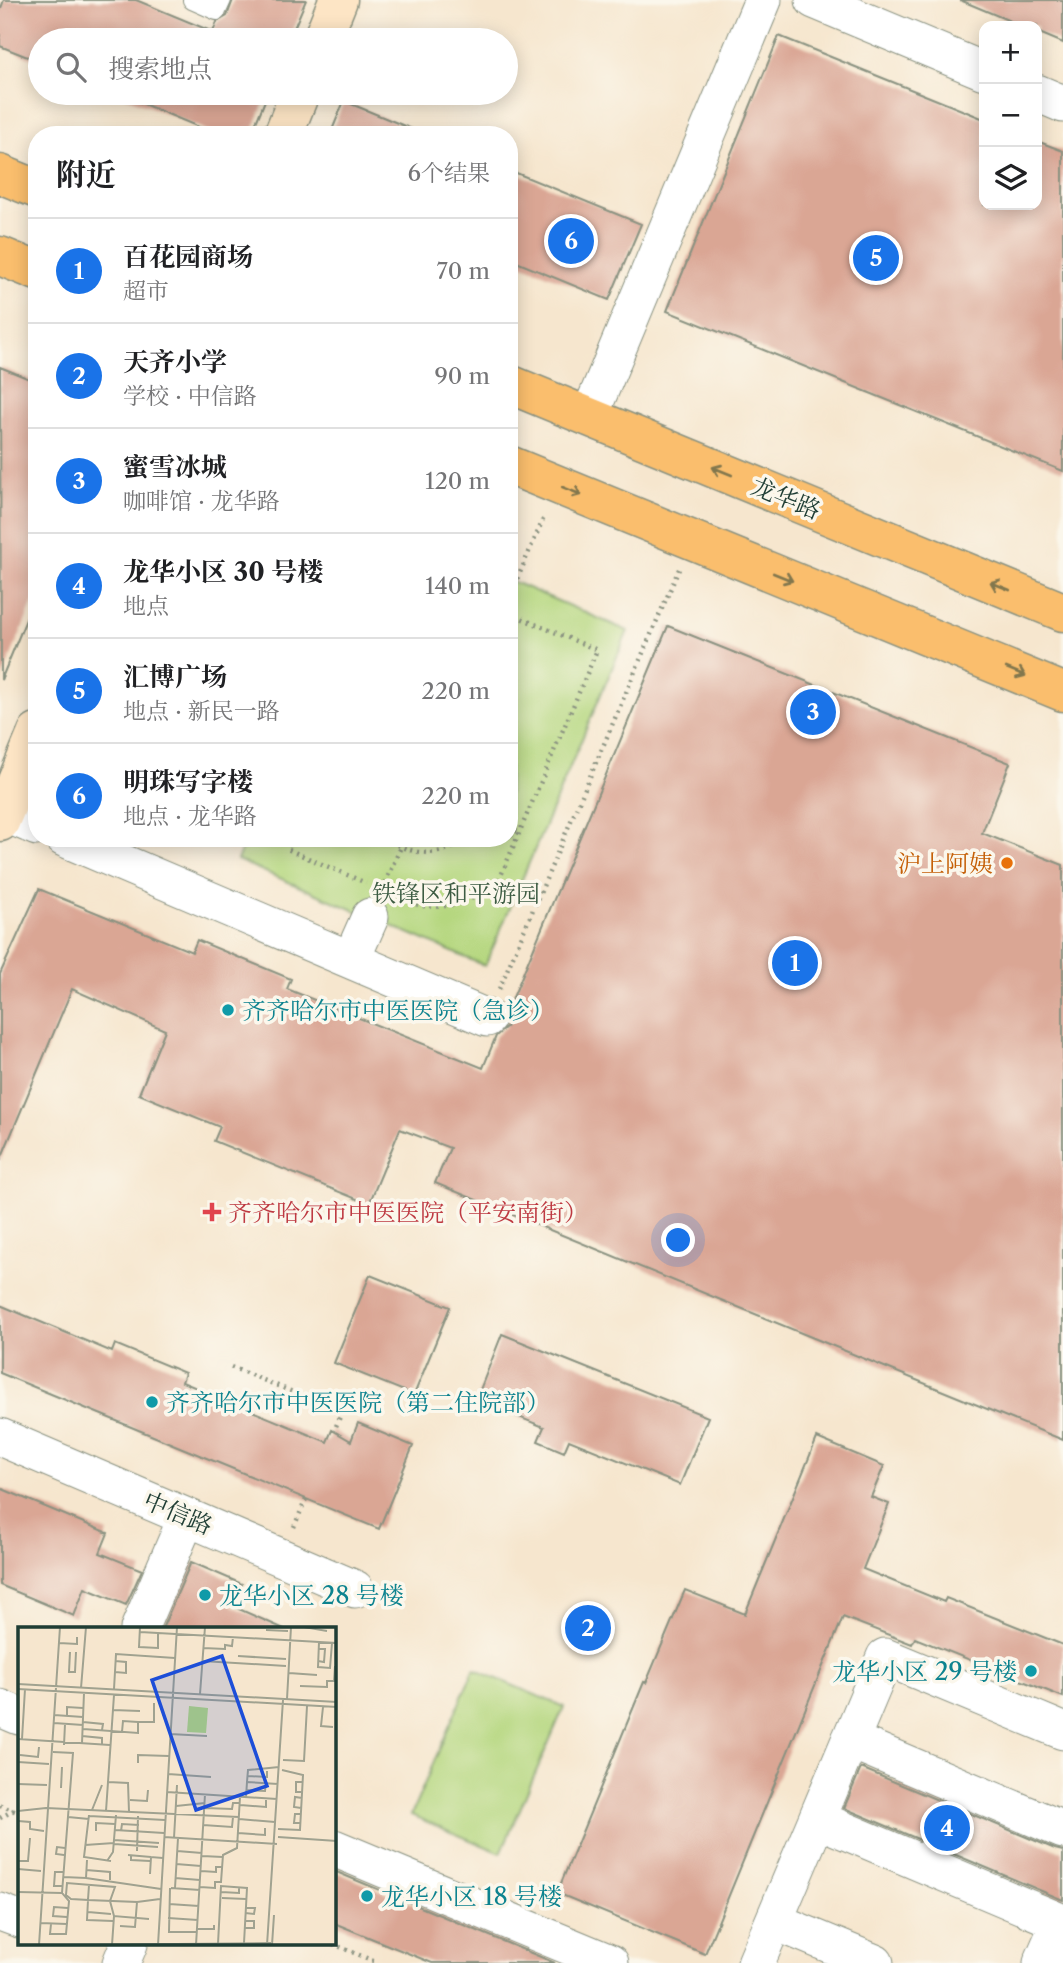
<!DOCTYPE html>
<html lang="zh">
<meta charset="utf-8">
<style>
body{margin:0;font-family:"Libre Caslon Text","Noto Serif SC",serif;background:#f2f2f2;color:#202124}
.controls{position:absolute;right:21px;top:21px;display:grid;overflow:hidden;border-radius:14px;box-shadow:0 4px 18px #0003}
.controls button{width:63px;height:63px;display:grid;place-items:center;padding:0;border:0;border-bottom:2px solid #e0e0e0;background:#fff;color:#202124;font:35px sans-serif}
.you{position:absolute;left:679px;top:1241px;width:24px;height:24px;margin:-18px;border:5px solid #fff;border-radius:50%;background:#1a73e8;box-shadow:0 0 0 10px #1a73e833}
.badge{display:grid;place-items:center;width:46px;height:46px;border-radius:50%;background:#1a73e8;color:#fff;font-size:23px;font-weight:700}
.pin{position:absolute;translate:-50% -50%;border:4px solid #fff;box-shadow:0 2px 7px #0006}
.list{margin:0;padding:0;list-style:none}
h2{display:flex;justify-content:space-between;align-items:center;height:91px;margin:0;padding:0 28px;font-size:30px}
h2 small{font-size:23px;font-weight:400;color:#757577}
.list li{display:grid;grid-template-columns:46px 1fr auto;gap:21px;align-items:center;box-sizing:border-box;height:105px;padding:0 28px;border-top:2px solid #e0e0e0}
.list b{display:block;font-size:26px;white-space:nowrap}
.list p{margin:0;font-size:23px;white-space:nowrap;color:#757577}
.list em{font-size:23px;font-style:normal;color:#757577}
.icon{flex:none;width:38px;height:38px;fill:none;stroke:currentColor;stroke-width:2;stroke-linecap:round;stroke-linejoin:round}
.map{position:relative;flex:none;width:1063px;height:1963px;overflow:hidden}
.search{position:absolute;background:#fff;box-shadow:0 4px 18px #0003;left:28px;top:28px;width:490px;height:77px;display:flex;align-items:center;gap:18px;box-sizing:border-box;padding:0 24px;border-radius:38px;color:#757577;font-size:26px}
.panel{position:absolute;background:#fff;box-shadow:0 4px 18px #0003;left:28px;top:126px;width:490px;height:721px;border-radius:28px}
.map>svg:first-child{display:block}
</style>
<div class="map">
<svg width="1063" height="1963" viewBox="0 0 1063 1963">
<rect width="100%" height="100%" fill="#fbf7ec"/>
<filter id="ink" filterUnits="userSpaceOnUse"><feTurbulence type="fractalNoise" baseFrequency=".0143" numOctaves="2"/><feDisplacementMap in="SourceGraphic" scale="14" xChannelSelector="R" yChannelSelector="G"/><feConvolveMatrix kernelMatrix="1 2 1 2 8 2 1 2 1" color-interpolation-filters="sRGB"/></filter>
<filter id="wash" filterUnits="userSpaceOnUse"><feTurbulence type="fractalNoise" baseFrequency=".00686" numOctaves="4" result="noise"/><feDisplacementMap in="SourceGraphic" scale="28" xChannelSelector="R" yChannelSelector="G"/><feGaussianBlur stdDeviation="1.57" result="paint"/><feColorMatrix in="noise" values="0 0 0 0 0 0 0 0 0 0 0 0 0 0 0 0 0 1.4 0 .05"/><feComposite in="paint" operator="in"/></filter>
<g filter="url(#wash)">
<rect width="100%" height="100%" fill="#f6e6ce"/>
<path fill="#b5d77f" stroke="#6a8a5a" stroke-width="2" d="M509 580 628 631 485 966 237 860 247 838H509Z
M474 1669 564 1707 501 1853 411 1815Z"/>
<g id="blocks">
<path fill="#daa694" d="M4 0H136L213 32 217 22 227 16 233 0H306L289 40H40V62L0 46V11Z
M960 0H1063V43L1037 32V26H1022Z
M779 36 984 119V205H1037V141L1063 151V471L667 311Z
M117 93H268L251 135H218Z
M344 101 424 134V135H330Z
M509 170 641 224 609 300 509 259Z
M0 367 37 382V593L1 680Z
M668 626 1010 763 982 833 1063 865V1440L435 1183 450 1148 400 1129 369 1204 214 1141 220 1127 139 1094 165 1030 72 989 0 1161V974L39 889 192 952 197 940 291 979 287 989 483 1068 496 1036 507 1026V1012Z
M370 1275 450 1307 414 1395 334 1363Z
M0 1305 112 1352 115 1344 185 1373 182 1382 327 1442 332 1430 351 1441 358 1423 413 1446 379 1529 0 1373Z
M502 1334 708 1417 680 1485 569 1440 564 1452 538 1441 544 1427 476 1400Z
M817 1438 884 1466 871 1497 889 1504 863 1569 944 1602 946 1598 1063 1645V1697L915 1638 912 1644 843 1617 705 1954 557 1893 644 1682 646 1683 685 1590 745 1614Z
M0 1488 108 1533 100 1553 142 1570 126 1605 85 1588 74 1616 0 1585Z
M191 1562 242 1584 232 1606 284 1629H162Z
M861 1768 1055 1849 1063 1851V1900L844 1808Z
M334 1871 555 1963H432L334 1923Z"/>
</g>
</g>
<g filter="url(#ink)">
<use href="#blocks" fill-opacity="0" stroke="#8a9281" stroke-width="2"/>
<g fill="none" stroke-linecap="round" stroke-linejoin="round">
<g stroke="#8a9281" stroke-width="20">
<path id="lane" d="M192 0 217 11 222 0"/>
</g>
<g stroke="#8a9281" stroke-width="39">
<path id="street" d="M814 0 984 71
M1037 93 1063 104
M589 417 763 0
M4 813 37 827
M64 838 487 1018
M351 960 370 917
M0 1437 355 1589
M139 1629 187 1517
M0 1708 19 1716
M850 1740 1063 1830
M817 1819 885 1657 1063 1731
M334 1848 610 1963
M0 1912 19 1919
M774 1921 875 1963
M121 1963 129 1944
M756 1963 817 1819 1063 1923
M1042 1963 1060 1922"/>
</g>
<g stroke="#8a9281" stroke-width="41">
<path id="secondary" d="M322 40 338 0
M283 135 300 93
M0 822 37 733"/>
</g>
<g stroke="#8a9281" stroke-width="41">
<path id="primary" d="M0 174 37 189
M0 256 37 271
M509 384 1063 612
M509 465 1063 692"/>
</g>
<path stroke="#8a9281" stroke-width="4.5" stroke-dasharray="2 5" stroke-linecap="butt" d="M509 598 545 515
M509 828 520 832
M292 838 287 849 366 883
M385 838C410 855 442 860 466 838
M382 889 405 838
M397 896C405 899 414 905 423 906 448 910 476 899 497 885L597 650 509 613
M499 989 679 569
M231 1367 342 1412 334 1431
M294 1527 306 1499
M0 1805 19 1813
M0 1818 14 1810
M333 1944 378 1963"/>
<use href="#lane" stroke="#fff" stroke-width="18"/>
<use href="#street" stroke="#fff" stroke-width="37"/>
<use href="#secondary" stroke="#fde5c5" stroke-width="38"/>
<use href="#primary" stroke="#fabe6d" stroke-width="38"/>
</g>
<defs><path id="oneway-shaft" d="M-6 0H5M1.5-3L5.5 0L1.5 3" fill="none" stroke-width="1.6" stroke-linecap="round" stroke-linejoin="round" transform="scale(1.75)"/></defs>
<g stroke="#82774e">
<use href="#oneway-shaft" transform="translate(722 471) rotate(-158)"/>
<use href="#oneway-shaft" transform="translate(572 491) rotate(22)"/>
<use href="#oneway-shaft" transform="translate(783 577) rotate(22)"/>
<use href="#oneway-shaft" transform="translate(1000 586) rotate(-158)"/>
<use href="#oneway-shaft" transform="translate(1016 672) rotate(22)"/>
</g>
</g>
<circle fill="#e8710a" stroke="#fbf7ec" stroke-width="2.5" cx="1007" cy="863" r="7"/>
<g fill="#0f9aa8" stroke="#fbf7ec" stroke-width="2.5">
<circle cx="228" cy="1010" r="7"/>
<circle cx="152" cy="1402" r="7"/>
<circle cx="205" cy="1595" r="7"/>
<circle cx="1031" cy="1671" r="7"/>
<circle cx="367" cy="1896" r="7"/>
</g>
<path fill="#e0444e" stroke="#fbf7ec" stroke-width="2.5" d="M208.5 1201.5h7v7h7v7h-7v7h-7v-7h-7v-7h7z"/>
<g text-anchor="middle" dominant-baseline="central" stroke-width="7" stroke-linejoin="round" paint-order="stroke">
<g font-size="24" fill="#1f3d34" stroke="#fbf7ec">
<text transform="translate(786 498) rotate(22)">龙华路</text>
<text transform="translate(178 1513) rotate(23)">中信路</text>
</g>
<g font-size="24" fill="#c56008" stroke="#fbf7ec" text-anchor="end">
<text x="993" y="863">沪上阿姨</text>
</g>
<g font-size="24" fill="#3d5c43" stroke="#fbf7ec">
<text x="456" y="893">铁锋区和平游园</text>
</g>
<g font-size="24" fill="#0d838f" stroke="#fbf7ec" text-anchor="start">
<text x="242" y="1010">齐齐哈尔市中医医院（急诊）</text>
<text x="166" y="1402">齐齐哈尔市中医医院（第二住院部）</text>
<text x="219" y="1595">龙华小区 28 号楼</text>
<text x="1017" y="1671" text-anchor="end">龙华小区 29 号楼</text>
<text x="381" y="1896">龙华小区 18 号楼</text>
</g>
<g font-size="24" fill="#be3a42" stroke="#fbf7ec" text-anchor="start">
<text x="228" y="1212">齐齐哈尔市中医医院（平安南街）</text>
</g>
</g>
<g transform="translate(18 1627)">
<rect width="318" height="318" fill="#f6e6ce"/>
<path d="M171 79 190 81 188 106 169 105Z" fill="#b5d77f"/>
<path fill="none" stroke="#a0a290" stroke-width="2" d="M122 0 121 20 140 21V7M286 0 309 4M248 3 270 4M122 5 319 16M301 15 300 40 312 41 314 16M41 16 59 17V10M185 21 207 22V18L214 19 215 10M52 25 51 45H57L58 25M220 29 268 32M184 34 268 39M300 34 306 35 307 22H301M97 45 108 46V35L97 34M271 46 299 48M0 57 319 75M282 59 309 60V54H316L317 39M63 61 68 0M0 62 319 80M96 62 98 27 157 31M182 67 187 0M269 72 273 0M305 80 303 99 315 100M95 83 122 84M36 88 65 90M49 89V80L65 81M65 95 85 97 84 103M36 96 65 98M65 102 120 106V95H136V76M104 105 105 94 120 95M152 107 189 109M64 109 84 111V117M0 112 92 118M4 112 7 62M64 116 66 66M46 118 47 97M35 125 56 126M2 128 20 130 21 120M265 133 286 134 289 79M0 135 31 137M120 136V128L151 129M150 147 193 150M230 149 249 150V144M90 155 110 156 111 185M229 155 230 143 261 140M0 157 29 158M43 161 44 140M229 163 247 164 248 156M149 165 259 172M284 165H278V155H285M228 170 229 155 260 157M112 173 129 174 130 163M222 178 248 180V171M158 179 187 176M187 181 214 182 215 176H222M283 181 276 180 277 170 284 171M74 183 84 158M0 184 28 181 221 190M88 184 96 68M71 188 66 230 93 234M71 189 147 193M50 190 71 192M221 192 257 195M0 194 12 195V202L26 204M282 196H276L277 187H283M185 198 214 200 215 190M260 202 282 203 285 148 264 143M97 203 146 206M78 204V196L97 197M103 204 104 197 121 198M220 206 247 208V201M146 210 259 217M260 210 319 214M156 211 159 158M96 213 141 216M96 217 140 220M67 218 96 216M119 224 120 189M159 224 184 226M46 228 38 227 39 220 47 221M110 228 133 230M113 228V233L132 234M184 229 205 230M0 234H10L12 211M89 234 95 225 98 188M158 237 183 239M0 242 23 244M68 243 92 245V253M183 244 198 245V240H204M132 247 133 230 145 231M45 250 68 251 69 233M68 251 143 262M157 251 182 253M71 258 70 273 119 275 117 300 102 299M44 259H36L37 245H45M182 260 197 261V255H203L205 228 219 221 222 170M152 261 151 305H179M153 261 182 263M157 261 160 211M0 265 44 266M203 265 221 266V260M204 271 228 272M119 275 142 272M151 277 181 279M70 285 93 287M227 286 236 287 237 281H227M49 290 35 289 36 280 50 281M150 291 180 293M95 294 69 293 70 273 53 272 48 268 49 256 97 260 92 274 96 289M22 296 49 297M33 297 32 307H48L51 274 44 266 55 126M227 301H236V294H227M179 302H196V298M200 317 203 259 229 261 226 316M21 318 42 0M51 318 253 316M94 318 96 289 131 292M140 318 159 0M178 318 187 167M249 318 265 73M254 318 256 288"/>
<path fill="#1d4ed8" fill-opacity="0.15" stroke="#1d4ed8" stroke-width="3.5" d="M204 29 249 159 178 183 134 53Z"/>
<rect width="318" height="318" fill="none" stroke="#1f3d34" stroke-width="3.5"/>
</g>
</svg>
<div class="controls">
<button>+</button>
<button>−</button>
<button><svg class="icon" aria-label="layers" viewBox="0 0 24 24"><path d="M12 4l9 5-9 5-9-5zM3 14l9 5 9-5"/></svg></button>
</div>
<div class="you"></div>
<div class="pin badge" style="left:795px;top:963px">1</div>
<div class="pin badge" style="left:588px;top:1628px">2</div>
<div class="pin badge" style="left:813px;top:712px">3</div>
<div class="pin badge" style="left:947px;top:1828px">4</div>
<div class="pin badge" style="left:876px;top:258px">5</div>
<div class="pin badge" style="left:571px;top:241px">6</div>
<div class="search"><svg class="icon" aria-label="search" viewBox="0 0 24 24"><circle cx="10" cy="10" r="6"/><path d="M15 15l6 6"/></svg>搜索地点</div>
<section class="panel">
<h2>附近<small>6个结果</small></h2>
<ul class="list">
<li><span class="badge">1</span><div><b>百花园商场</b><p>超市</p></div><em>70 m</em></li>
<li><span class="badge">2</span><div><b>天齐小学</b><p>学校 · 中信路</p></div><em>90 m</em></li>
<li><span class="badge">3</span><div><b>蜜雪冰城</b><p>咖啡馆 · 龙华路</p></div><em>120 m</em></li>
<li><span class="badge">4</span><div><b>龙华小区 30 号楼</b><p>地点</p></div><em>140 m</em></li>
<li><span class="badge">5</span><div><b>汇博广场</b><p>地点 · 新民一路</p></div><em>220 m</em></li>
<li><span class="badge">6</span><div><b>明珠写字楼</b><p>地点 · 龙华路</p></div><em>220 m</em></li>
</ul>
</section>
</div>
